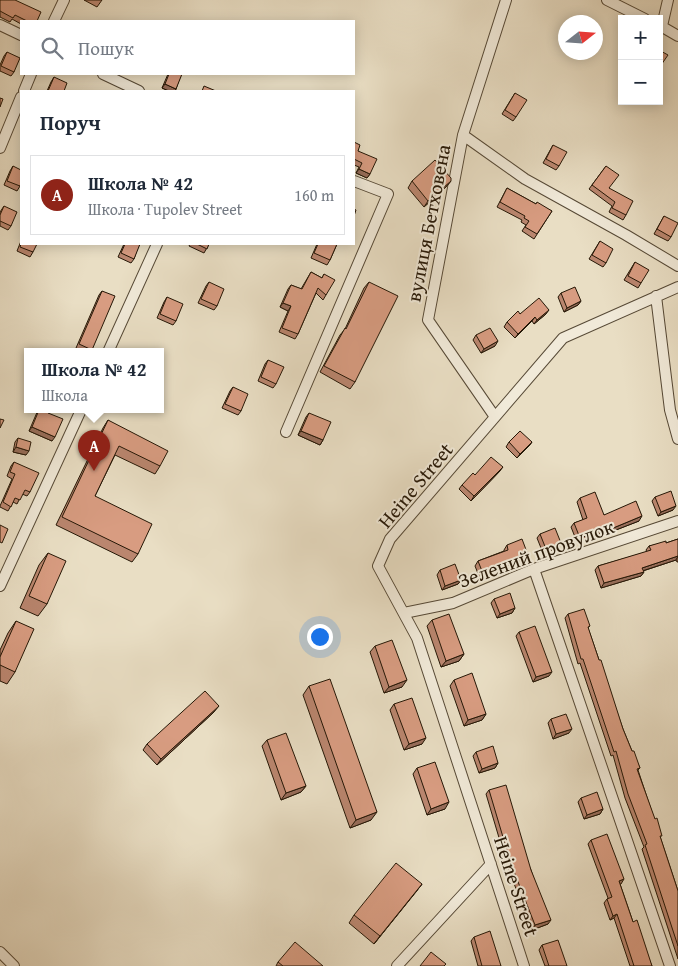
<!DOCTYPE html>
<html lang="uk">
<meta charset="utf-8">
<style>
body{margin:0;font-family:"Gentium Book Plus",serif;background:#f2f2f3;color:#1f2937}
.controls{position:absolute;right:15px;top:15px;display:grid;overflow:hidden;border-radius:0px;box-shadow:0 2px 12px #0003}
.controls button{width:45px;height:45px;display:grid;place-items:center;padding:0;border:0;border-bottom:1px solid #e0e1e3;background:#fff;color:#1f2937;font:25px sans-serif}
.compass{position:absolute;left:558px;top:15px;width:45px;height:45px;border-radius:50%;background:#fff;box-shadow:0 2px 12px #0003;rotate:73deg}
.you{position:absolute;left:319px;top:636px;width:18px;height:18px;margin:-12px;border:4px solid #fff;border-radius:50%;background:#1a73e8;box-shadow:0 0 0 8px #1a73e833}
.badge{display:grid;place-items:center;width:32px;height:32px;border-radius:50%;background:#8f2418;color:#fff;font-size:16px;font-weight:700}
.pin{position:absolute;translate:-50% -41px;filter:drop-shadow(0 1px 2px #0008)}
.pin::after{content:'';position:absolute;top:26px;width:18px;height:15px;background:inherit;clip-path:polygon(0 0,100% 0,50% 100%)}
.popup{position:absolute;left:24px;top:348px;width:140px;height:65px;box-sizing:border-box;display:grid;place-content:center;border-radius:0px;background:#fff;filter:drop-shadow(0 1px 4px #0005);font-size:16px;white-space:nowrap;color:#747a83}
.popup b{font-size:19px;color:#1f2937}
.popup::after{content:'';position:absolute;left:50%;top:100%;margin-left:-10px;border:10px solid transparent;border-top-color:#fff}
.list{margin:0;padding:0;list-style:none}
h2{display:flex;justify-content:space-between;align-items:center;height:65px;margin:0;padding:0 20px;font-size:21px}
h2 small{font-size:16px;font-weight:400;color:#747a83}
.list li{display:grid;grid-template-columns:32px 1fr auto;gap:15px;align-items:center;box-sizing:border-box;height:80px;margin:0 10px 10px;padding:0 10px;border:1px solid #e0e1e3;border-radius:0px}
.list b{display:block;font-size:19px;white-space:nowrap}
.list p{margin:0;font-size:16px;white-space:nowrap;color:#747a83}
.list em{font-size:16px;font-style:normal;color:#747a83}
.icon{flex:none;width:28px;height:28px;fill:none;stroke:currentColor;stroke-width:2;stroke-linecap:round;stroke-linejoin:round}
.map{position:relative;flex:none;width:678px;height:966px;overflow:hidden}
.search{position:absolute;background:#fff;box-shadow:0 2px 12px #0003;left:20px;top:20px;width:335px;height:55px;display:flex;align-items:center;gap:12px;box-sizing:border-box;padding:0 18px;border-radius:0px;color:#747a83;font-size:19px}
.panel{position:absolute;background:#fff;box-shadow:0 2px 12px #0003;left:20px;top:90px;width:335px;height:155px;border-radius:0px}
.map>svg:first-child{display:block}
</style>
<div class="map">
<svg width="678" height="966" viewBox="0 0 678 966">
<rect width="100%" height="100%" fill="#e9dec4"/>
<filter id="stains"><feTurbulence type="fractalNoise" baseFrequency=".004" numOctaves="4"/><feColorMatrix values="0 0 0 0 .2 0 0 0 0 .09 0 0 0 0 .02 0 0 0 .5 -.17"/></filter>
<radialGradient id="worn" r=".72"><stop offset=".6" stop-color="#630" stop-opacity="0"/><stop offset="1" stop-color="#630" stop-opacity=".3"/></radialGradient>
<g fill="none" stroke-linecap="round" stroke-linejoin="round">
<g stroke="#564936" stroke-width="12">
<path id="minor" d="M607 0 645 19
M54 21 64 0
M0 25 21 35
M659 25 678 36
M662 26 668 0
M103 74 139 91
M24 91 31 74
M463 135 525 179 626 235 678 266
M0 148 21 97
M656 296 670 410 678 439
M108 352 157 244
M495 417 428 320 463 135 506 0
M286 432 388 194 354 181
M534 569 670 966
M0 586 81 410
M404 613 453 603 534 569 678 521
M0 952 14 966
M397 966 491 864
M524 966 417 638 378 566 390 539 563 338 678 287"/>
</g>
<use href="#minor" stroke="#f1ead9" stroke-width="10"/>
</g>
<path fill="#ba866f" stroke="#251706" d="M0 0 37 21H21V24L12 19 10 22 0 17Z
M84 0H102L97 7Z
M7 52 14 72 11 76 0 71V65L4 56Z
M168 74H181L176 89 175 91H169L162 88Z
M54 77 64 91H47L51 82Z
M515 93 516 117 513 121 502 114Z
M354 142 358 151 370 174 367 178 356 173 359 167 354 165Z
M553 145 559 166 556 170 543 163Z
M13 166 20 186 17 191 4 185 10 171Z
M606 166 609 188 626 215 623 220 609 212 612 206 589 189Z
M412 181H451L446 187 424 207 408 188Z
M507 188 536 204 552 211 534 239 522 231 526 225 521 222 522 220 497 207Z
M4 206 11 226 8 230 0 226V212Z
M664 216 671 237 668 241 654 234Z
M21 241V244L33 252 30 257 17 251Z
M600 241 606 263 603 267 589 259Z
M124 244H139L134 259 131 263 118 257Z
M190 244H209L204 253 189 246Z
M317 244H337L330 260 327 265 311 258Z
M635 262 641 283 638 288 624 280Z
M311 272 322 278 324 274 326 295 323 300 316 293 298 334 295 339 279 332 288 311 280 307 288 289 291 285 301 289Z
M209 282 217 306 214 310 198 303 206 286Z
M369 282 355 382 350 389 320 372 340 335 345 329 364 288Z
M102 291 92 350 90 352H84L76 348 99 295Z
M561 293 581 301 578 305 564 312 558 297Z
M167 297 176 321 173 325 157 318 164 302Z
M520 314H546L534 324 532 321 515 338 504 327 507 322Z
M476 335 495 346 481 353 473 340Z
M268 360 276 384 273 388 258 381 265 364Z
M233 387 241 411 238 415 222 408 230 391Z
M38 410H49L48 413 52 441 29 431Z
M309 413 323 440 320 445 298 435 306 417Z
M108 420 160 466 155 474 115 455 95 496 138 554 132 562 56 525 103 428Z
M18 438 26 455 13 452 15 442Z
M509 442H532L529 446 517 458 506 447Z
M14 462 30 492 27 496 22 494 17 504 13 502 8 511 0 507V506L12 479 7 476 11 466Z
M500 471 471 501 459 489 462 485 475 475Z
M655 497 673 510 658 516 652 501Z
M580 498 604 515 639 521 603 535 602 533 577 542 571 527 574 523 583 520 577 502Z
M540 534 561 543 558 548 543 553 537 538Z
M678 539V562H677L676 560 643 571 644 572 641 576 601 588 595 570 598 566 647 552 646 550 649 546 666 543Z
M507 545 525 559 499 569V570L496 575 481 581 475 566 478 561 504 551V550Z
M48 553 47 604 38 616 20 608 39 565Z
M440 570 461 580 458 584 442 590 437 575Z
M494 599 515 608 512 613 497 618 491 603Z
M568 614 590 626 588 628 623 729 632 751 640 768 638 770 678 891V959L642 849 644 847 625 798 613 755 611 756 580 663 578 664 565 618Z
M432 620 464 654 459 661 441 667 427 626Z
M16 621 15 672 7 684 0 681V650L8 633Z
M519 632 549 676 533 682 516 636Z
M375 646 402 687 384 693 370 652Z
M454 680 486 714 482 720 464 726 450 686Z
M309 686 371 820 350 828 303 695Z
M394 704 422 744 404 750 390 710Z
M214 712 157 765 143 750 147 744Z
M551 719 569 733 553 739 548 723Z
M267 740 306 786 301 792 281 800 262 746Z
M476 752 498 763 495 768 479 773 473 756Z
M417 768 445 809 427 815 413 774Z
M489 790 531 870 548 924 532 930 508 868 486 794Z
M581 798 603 809 600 814 584 819 578 802Z
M591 840 621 884H620L633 922 652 966H630L614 918 610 920 604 903 607 899 608 898 588 844Z
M422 884 374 944 349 923 354 915Z
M474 937 501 966H478L471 941Z
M542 945 567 966H545L539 950Z
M278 962 323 966H276Z"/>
<path fill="#976d5a" stroke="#251706" d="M165 84 176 89 175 91H169L162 88Z
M359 169 370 174 367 178 356 173Z
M451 181 446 187 424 207 428 201Z
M581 301 578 305 564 312 567 308Z
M283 303 291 306 288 311 280 307Z
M549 310 546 314 534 324 537 320Z
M535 317 532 321 515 338 518 334Z
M498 341 495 346 481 353 484 349Z
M32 427 55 437 52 441 29 431Z
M301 431 323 440 320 445 298 435Z
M532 442 529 446 517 458 520 454Z
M16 447 29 451 26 455 13 452Z
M503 467 500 471 471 501 474 496Z
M676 506 673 510 658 516 661 512Z
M642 516 639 521 603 535 606 531Z
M605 529 602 533 577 542 580 538Z
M561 543 558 548 543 553 546 549Z
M528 555 525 559 495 570 498 566Z
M678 556 676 560 639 572 642 568Z
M499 570 496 575 481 581 484 576Z
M644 572 641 576 601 588 604 583Z
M461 580 458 584 442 590 445 586Z
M515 608 512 613 497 618 500 614Z
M464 654 459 661 441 667 446 661Z
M552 672 549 676 533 682 536 677Z
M407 680 402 687 384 693 389 687Z
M219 706 214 712 157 765 161 759Z
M486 714 482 720 464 726 468 720Z
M572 729 569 733 553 739 556 734Z
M426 738 422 744 404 750 409 744Z
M498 763 495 768 479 773 482 769Z
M306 786 301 792 281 800 286 793Z
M449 802 445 809 427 815 431 809Z
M603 809 600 814 584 819 587 815Z
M377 812 371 820 350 828 356 820Z
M624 879 621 884 616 886 619 881Z
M422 884 416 892 374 944 380 936Z
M617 914 614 918 610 920 613 916Z
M551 920 548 924 532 930 535 925Z"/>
<path fill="#d89c81" stroke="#251706" d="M0 0H15L41 12 37 21H27L15 15 13 18 0 11Z
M659 50 668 55 659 68Z
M7 52 20 58 14 72 1 66Z
M169 74H182L176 89 165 84Z
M54 77 67 83 64 91H48Z
M204 86 216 91H202Z
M515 93 527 100 516 117 505 110Z
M0 98 3 99 0 107Z
M354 142 360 145 358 151 377 159 370 174 359 169 362 163 354 159Z
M553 145 567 152 559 166 546 159Z
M435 160 451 178V181L428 201 412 181Z
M13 166 21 170V184L20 186 7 181Z
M606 166 619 175 609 188 633 201 626 215 612 208 615 202 592 185Z
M507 188 536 204 537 202 552 211 537 234 525 227 529 221 524 218 525 216 500 202Z
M4 206 17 212 11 226 0 221V215Z
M354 209 356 210 354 216Z
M664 216 678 223 671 237 657 229Z
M600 241 613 249 606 263 592 255Z
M21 244H37L33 252 20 247Z
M125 244H140L134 259 121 253Z
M197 244H209L207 249Z
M318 244H337L330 260 314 253Z
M635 262 649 270 641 283 628 276Z
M311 272 322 278 324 274 335 280 326 295 318 288 298 334 282 328 291 306 283 303 291 285 302 289Z
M209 282 224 289 217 306 201 299Z
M369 282 398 296 355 382 324 366 345 328 346 329Z
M575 287 581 301 567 308 561 293Z
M102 291 115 296 92 350 79 344Z
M167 297 183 304 176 321 160 314Z
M539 298 549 310 537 320 535 317 518 334 507 322 518 311 520 314Z
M490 328 498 341 484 349 476 335Z
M268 360 284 367 276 384 261 377Z
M233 387 248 394 241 411 225 404Z
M39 410H49L48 413 63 419 55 437 32 427Z
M309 413 331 422 323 440 301 431Z
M0 419 4 420 0 428Z
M108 420 168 451 160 466 119 446 95 496 152 524 138 554 62 517Z
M520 431 532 442 520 454 509 442Z
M18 438 31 442 29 451 16 447Z
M491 457 503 467 474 496 462 485 473 473 475 475Z
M14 462 39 473 30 492 25 490 20 500 15 498 11 507 3 502 15 474 10 472Z
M671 491 676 506 661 512 655 497Z
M595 492 604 515 636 501 642 516 606 531 605 529 580 538 574 523 587 518 580 498Z
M0 525 8 529 2 543 0 542Z
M555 528 561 543 546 549 540 534Z
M522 539 528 555 498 566 499 570 484 576 478 561 508 550 507 545Z
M678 539V556L642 568 644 572 604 583 598 566 651 550 649 546 666 541V543Z
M48 553 66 561 47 604 29 596Z
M455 564 461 580 445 586 440 570Z
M510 593 515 608 500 614 494 599Z
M584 609 590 626 588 627 599 660H601L623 729 632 751H634L640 768 637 769 655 819 657 818 662 836H660L678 891V946L645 845 647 844 628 794 616 751 614 752 583 659H581L568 614Z
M449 614 464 654 446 661 432 620Z
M16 621 34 629 15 672 0 665V657Z
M535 626 552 672 536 677 519 632Z
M392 640 407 680 389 687 375 646Z
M472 673 486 714 468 720 454 680Z
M330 679 377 812 356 820 309 686Z
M205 691 219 706 161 759 147 744Z
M412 698 426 738 409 744 394 704Z
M566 714 572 729 556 734 551 719Z
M286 733 306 786 286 793 267 740Z
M493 746 498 763 482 769 476 752Z
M435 762 449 802 431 809 417 768Z
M506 785 531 870 551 920 535 925 511 864 489 790Z
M597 792 603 809 587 815 581 798Z
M607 834 624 879 619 881 633 922 637 920 652 966H634L617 914 613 916 607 899 612 897 591 840Z
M396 863 422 884 380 936 354 915Z
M490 931 501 966H482L474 937Z
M558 940 567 966H549L542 945Z
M295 942 323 966H283L278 962Z
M431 952 446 964 444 966H420Z"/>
<g text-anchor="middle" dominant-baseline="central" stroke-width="4" stroke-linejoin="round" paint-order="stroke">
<g font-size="20" fill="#251706" stroke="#f1ead9">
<text transform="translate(428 223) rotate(-79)">вулиця Бетховена</text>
<text transform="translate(415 485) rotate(-50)">Heine Street</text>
<text transform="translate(536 553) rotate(-20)">Зелений провулок</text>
<text transform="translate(517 886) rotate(72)">Heine Street</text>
</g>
</g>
<rect width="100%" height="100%" filter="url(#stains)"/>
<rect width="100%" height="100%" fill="url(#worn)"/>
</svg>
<div class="controls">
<button>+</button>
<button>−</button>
</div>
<svg class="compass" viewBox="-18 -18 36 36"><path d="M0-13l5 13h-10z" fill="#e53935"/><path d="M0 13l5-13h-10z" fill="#747a83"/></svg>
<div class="you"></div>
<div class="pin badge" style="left:94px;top:471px">A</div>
<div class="popup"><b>Школа № 42</b>Школа</div>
<div class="search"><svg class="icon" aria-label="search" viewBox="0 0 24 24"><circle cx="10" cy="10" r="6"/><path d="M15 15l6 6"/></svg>Пошук</div>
<section class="panel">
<h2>Поруч<small></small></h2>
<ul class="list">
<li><span class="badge">A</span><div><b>Школа № 42</b><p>Школа · Tupolev Street</p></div><em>160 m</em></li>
</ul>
</section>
</div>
